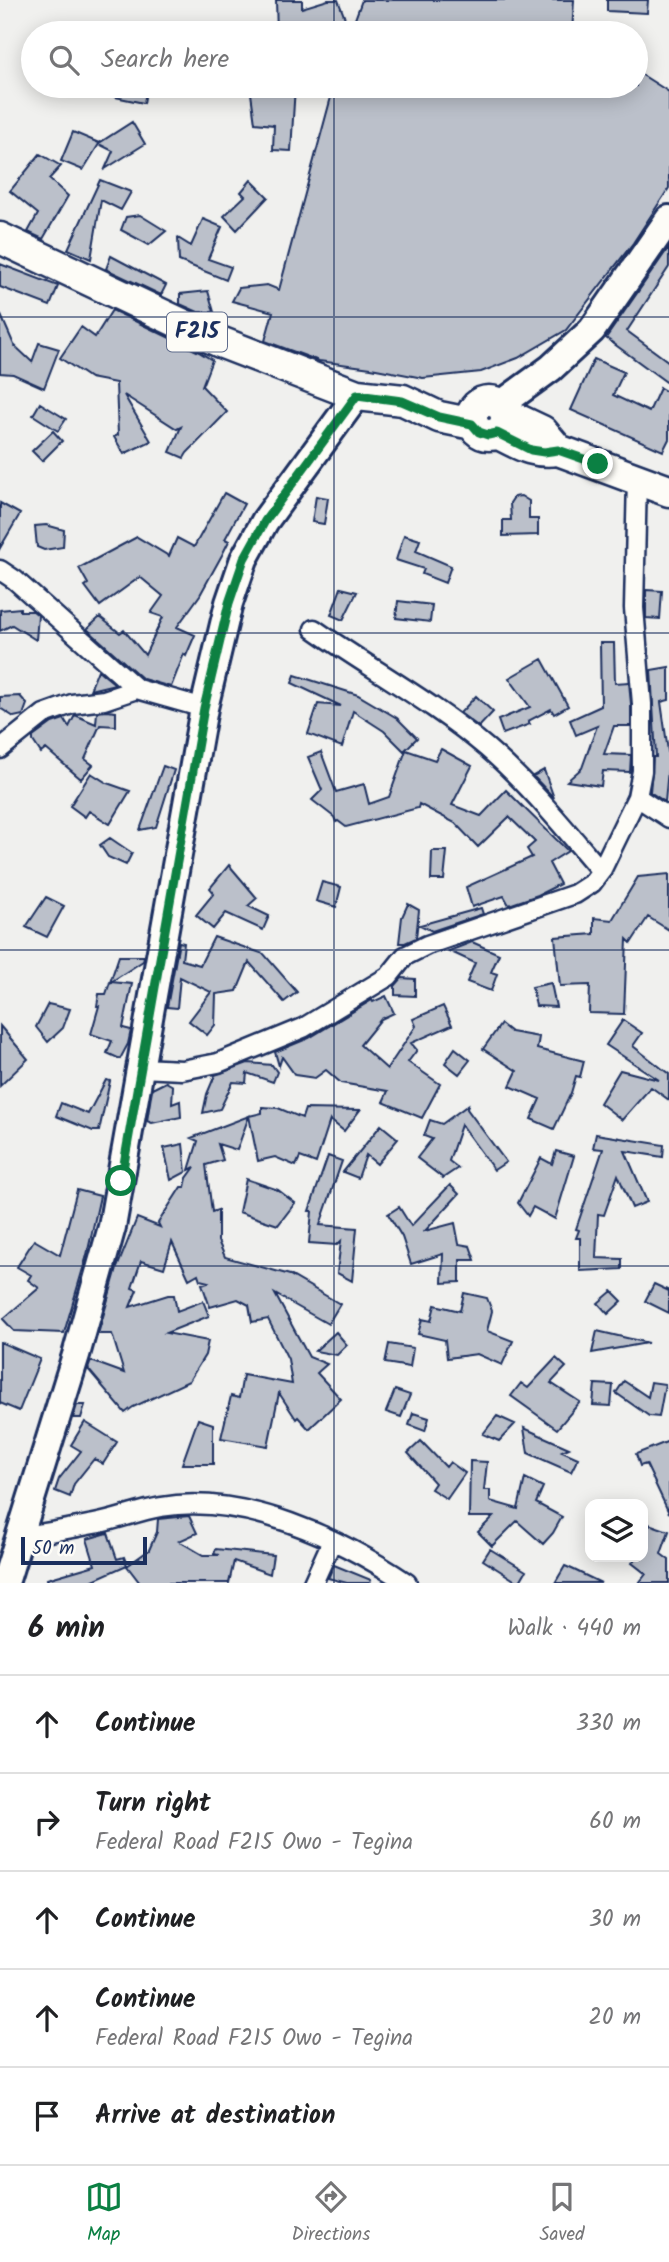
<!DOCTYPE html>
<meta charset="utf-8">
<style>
body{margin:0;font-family:Kalam,sans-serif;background:#f6f6f6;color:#202124}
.controls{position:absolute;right:21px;bottom:21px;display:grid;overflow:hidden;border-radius:14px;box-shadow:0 4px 18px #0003}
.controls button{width:63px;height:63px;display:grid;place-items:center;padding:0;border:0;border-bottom:2px solid #e0e0e0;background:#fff;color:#202124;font:35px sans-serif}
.scale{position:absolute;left:21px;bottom:18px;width:126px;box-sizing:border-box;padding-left:7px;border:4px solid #1b2f5e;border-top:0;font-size:19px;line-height:24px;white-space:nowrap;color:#1b2f5e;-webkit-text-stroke:5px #fdfcf7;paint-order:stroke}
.stop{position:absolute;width:21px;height:21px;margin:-16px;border:5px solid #0b8043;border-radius:50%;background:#fff}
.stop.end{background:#0b8043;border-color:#fff;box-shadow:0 2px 7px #0008}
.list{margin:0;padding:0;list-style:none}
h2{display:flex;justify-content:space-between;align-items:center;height:91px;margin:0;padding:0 28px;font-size:30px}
h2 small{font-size:23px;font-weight:400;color:#757577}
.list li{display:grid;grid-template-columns:46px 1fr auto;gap:21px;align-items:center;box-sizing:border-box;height:98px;padding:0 28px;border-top:2px solid #e0e0e0}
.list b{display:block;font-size:26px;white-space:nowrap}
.list p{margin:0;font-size:23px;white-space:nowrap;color:#757577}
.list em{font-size:23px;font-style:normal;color:#757577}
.icon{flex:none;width:38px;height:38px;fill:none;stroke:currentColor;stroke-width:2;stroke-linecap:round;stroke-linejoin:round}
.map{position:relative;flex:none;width:669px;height:1583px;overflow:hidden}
.search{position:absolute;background:#fff;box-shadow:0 4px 18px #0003;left:21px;right:21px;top:21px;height:77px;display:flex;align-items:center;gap:18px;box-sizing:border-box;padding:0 24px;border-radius:38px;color:#757577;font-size:26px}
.sheet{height:581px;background:#fff}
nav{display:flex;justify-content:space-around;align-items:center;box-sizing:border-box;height:98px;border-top:2px solid #e0e0e0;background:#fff;font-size:19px;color:#757577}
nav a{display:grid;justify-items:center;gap:4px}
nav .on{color:#0b8043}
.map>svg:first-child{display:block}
</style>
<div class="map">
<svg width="669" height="1583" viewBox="0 0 669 1583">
<rect width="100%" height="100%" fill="#f0f0ee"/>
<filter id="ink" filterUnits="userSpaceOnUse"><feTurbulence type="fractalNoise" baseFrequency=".0143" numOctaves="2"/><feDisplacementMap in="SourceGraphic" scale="14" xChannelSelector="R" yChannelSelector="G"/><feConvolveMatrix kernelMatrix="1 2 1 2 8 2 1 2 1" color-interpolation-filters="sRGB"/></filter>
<g filter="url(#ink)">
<path fill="#bbc0ca" stroke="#1b2f5e" stroke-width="2" d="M276 0H302V8L328 0H338L346 21 306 33H277Z
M362 0H574L572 33H350Z
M607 0H648L647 13 607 11Z
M636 71 669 92V188L633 243 566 330 518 358 481 372 423 378 371 368 319 361 265 341 273 312 232 301 239 288 267 285 279 290 334 86H636Z
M118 86H147L144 103 115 97Z
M250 86H295L291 151 273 150 274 125 255 123Z
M132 122 145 144 105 169 113 151 99 144 83 170 61 161 73 132 99 143Z
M40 154 61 166 49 179 68 196 43 239 28 232 38 214 10 191Z
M100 180 131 192 121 210 101 200 91 259 68 249Z
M251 180 268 197 237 230 224 216 245 196 241 192Z
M140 215 166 231 149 245 121 230 126 217Z
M203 219 222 227 208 259 231 267 226 280 179 261 178 238 191 246Z
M669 247V267L627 331 669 362V384L606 338Z
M111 256 166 285 161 295 106 269Z
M0 264 58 286 50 306 0 287Z
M208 291 214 312H198L180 304V294Z
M112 310 199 352 212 360 202 386 227 412 187 453 184 458 170 452 181 427 177 429 124 395 151 441 124 454 114 437 118 435 116 383 90 378 60 358 81 327 95 337Z
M0 313 14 345 32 362 39 343 59 349 44 388 13 374 0 373Z
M594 359 624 372 613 395 649 412 660 388 669 393V439L663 451 571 410Z
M40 403 66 419 58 431 33 415Z
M53 431 62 441 42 461 32 451Z
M224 493 244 504 225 539 229 541 222 555 200 595 177 627 195 635 186 656 184 654 171 687 143 679 87 629 100 617 120 633 124 630 145 655 163 617 151 613 163 596 140 577 100 606 85 586 88 584 79 568 137 537 169 556 177 538 194 547Z
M316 496 328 498 324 524 312 522Z
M521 496 529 501V519H538V535L503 536V520H511L510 503 514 497Z
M0 503 20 514 0 548Z
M46 525 64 530 63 547 44 550 37 547 35 526Z
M404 535 420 540 416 551 451 566 445 583 422 574 424 569 396 560Z
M341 588 357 592 343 620 331 615Z
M646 590 662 591 660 619 646 618Z
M398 601 432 605 430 622 396 618Z
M20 608V611H33L38 615 36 640 12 625 0 631V610Z
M600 643H614L615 683 629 682 631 704V726H614L604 754 631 755 630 772 603 771 601 786 567 781 582 768 597 726 576 735 570 720 601 706Z
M542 659 568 706 554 714 551 709 528 721 530 724 503 734 498 720 530 707 509 678Z
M669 667V700L661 702 669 758 665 802 650 792 653 757H656L651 670Z
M98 670 115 684 90 690Z
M295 675 358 695 397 718 417 738 404 751 384 731 353 711 342 747 308 734 318 704 341 706 292 683Z
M20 696 27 704 23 715 14 717 0 708V697Z
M476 696 493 712 479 727 460 713Z
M106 711 116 712V726L100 725 85 759 93 765 81 779 46 749 41 753 33 741V737L52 723 64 719 69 727 75 715 96 724 97 712Z
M441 749 472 766 452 805 481 816 506 790 568 851 549 863 560 884 538 895 509 905 504 896 472 907 466 887 532 857 527 849 535 842 509 817 478 847 455 823 419 804 418 808 346 827 338 821 336 822 334 817 312 800 322 790 308 757 321 752 336 792 364 784 369 804 389 797 406 750 435 760Z
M163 766 174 770 156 827 140 830Z
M544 770 554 798 533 776Z
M91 773 107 783 130 791 110 824 89 811 85 817 70 806Z
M110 838 132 853 126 865 108 857 100 845Z
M432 851H447L444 880H431Z
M229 865 257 898 248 906 269 916 263 930 226 913 213 929 196 915 214 893 210 888Z
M669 874V930L648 917 631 943 627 939 624 1014 589 1013 590 985 560 986 555 937 594 934V918L612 920 638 877Z
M322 882 341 887 336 907 316 901Z
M46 897 64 906 47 937 26 927Z
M408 904 419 910 416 938 405 943H399L402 917Z
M481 908 483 914 432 931 420 925Z
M214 937 264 954 297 992 284 1002 249 962 237 991 216 994 215 1025 207 1035 189 1021 211 992 180 977 177 1008 167 1007 179 942 184 943 182 960 200 965Z
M472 942 499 954 491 972 497 974 491 991 467 982 475 963 449 951Z
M119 956H144L143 961 111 982 132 984 123 1028 131 1030 128 1044 120 1059 107 1053 112 1041 91 1034 99 1006H97L99 994H106Z
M402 978 415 979V996L395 995V986Z
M551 983 556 1007 536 1006 532 987Z
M386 996 394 1013 381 1019 360 1045 387 1069 416 1026 413 1019 443 1006 452 1025 411 1043 417 1050 408 1062 440 1084 422 1118 383 1102 388 1091 341 1083 326 1070 315 1078 295 1075 282 1057 279 1066 275 1052 309 1038 372 1000 373 1002Z
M48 1004 70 1009 63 1028 48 1042 36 1027Z
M623 1020 642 1033 633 1046 669 1074V1100L651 1087 622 1120 600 1103 620 1070 659 1080 606 1045Z
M501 1024 511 1032 539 1037 537 1049 584 1061 580 1077 576 1076 571 1093 554 1129 531 1119 540 1099 510 1086 517 1071 483 1049Z
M0 1026 28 1059 0 1086Z
M455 1048 470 1060 459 1074 445 1063Z
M248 1063 272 1065 277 1072 273 1082 247 1073 246 1083 233 1082 220 1109 203 1113 207 1094 215 1075Z
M106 1080 110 1081 99 1131H93L56 1116 61 1103 88 1114Z
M166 1082 173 1086 172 1104 180 1101 181 1117 152 1123 147 1121 152 1089Z
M468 1105 467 1109 506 1162 494 1170 461 1125 449 1161 458 1168 443 1178 417 1158 432 1139 424 1136 430 1120 442 1124Z
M262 1107 278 1108 302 1118 305 1109 360 1110 344 1131 330 1120 316 1163 300 1157 296 1166 275 1157 258 1161 249 1116 262 1113Z
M249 1116 237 1150 218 1144 223 1160 206 1165 212 1212 218 1210V1241L225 1257 290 1275 340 1304 328 1324 275 1294 309 1357 327 1364 317 1373 341 1399 309 1429 298 1417 296 1419 279 1393 268 1446 221 1438 231 1396 239 1398 243 1375 292 1384 288 1359 268 1319 252 1322 249 1305 238 1299 210 1307 202 1284 208 1282 200 1280 198 1274 189 1279 172 1242 164 1268 141 1261 132 1288 137 1290 130 1307 168 1295H174L177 1311 203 1301 209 1316 166 1333 208 1341 205 1355 189 1381 133 1407 125 1413 88 1369 91 1361 124 1373 112 1334H98L117 1268 137 1218 160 1227 158 1223 181 1187H185L187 1178 195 1167 189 1170 198 1141 191 1138Z
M381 1125 398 1139 377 1164 366 1155 358 1178 343 1172Z
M596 1134 664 1145 663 1157 625 1151 647 1202 632 1208 618 1175 604 1215 598 1214 596 1258 622 1259V1269L580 1271V1238H576L579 1230 576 1229 603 1149 593 1148Z
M183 1144 186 1172 171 1180 164 1148Z
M556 1151 574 1156 555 1219 533 1207 528 1216 518 1203 541 1158 552 1164Z
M328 1156 342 1161 320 1225 357 1228 352 1281 337 1273 341 1241 337 1245 309 1243 312 1211H309Z
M246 1179 278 1190 295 1203 278 1225 239 1212Z
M450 1185 459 1194 425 1231 455 1223 459 1244 470 1246 475 1260H460V1282L442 1283 443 1254 411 1264 402 1237 388 1214 399 1207 411 1226Z
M77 1190 100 1196 87 1255 64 1333 14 1331 3 1319 39 1288 28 1280 31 1275 17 1267 34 1240 60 1255Z
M654 1284 669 1291V1313L645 1301Z
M612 1291 622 1301 608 1314 598 1303Z
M464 1293 487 1298 492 1311 487 1331 513 1341 502 1365 477 1354 447 1358 445 1340 418 1334 422 1319 431 1321 435 1305 460 1311Z
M597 1331 648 1343H647L592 1353Z
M336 1332 347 1345 337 1355 315 1351Z
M0 1342 40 1359 19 1411 0 1403Z
M389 1344 413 1348 410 1367 385 1363Z
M556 1358 566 1367 551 1383 580 1402 557 1429 511 1396 521 1383 528 1388Z
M624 1381 648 1397 651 1382 665 1384 659 1417 649 1416 616 1393Z
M595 1384 613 1385 611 1406 593 1405Z
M395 1390 410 1395 401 1417 386 1412Z
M77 1405H85L81 1418H73Z
M413 1413 429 1418 425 1431 409 1425Z
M497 1416 515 1424 499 1441 483 1434Z
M198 1419 213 1424V1464H182Z
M85 1422 117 1442 103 1464 94 1459 74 1484 70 1497 55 1491 59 1479 81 1451 71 1445Z
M524 1428 569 1448 562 1451 578 1458 571 1472 528 1453Z
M421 1441 446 1467 450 1462 465 1473 447 1499 431 1489 435 1483 408 1453Z
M669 1441V1513L646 1464 640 1466 636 1454Z
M470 1461 487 1462 484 1490H490V1501L518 1509 525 1478 543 1487 536 1503 562 1517 553 1533 543 1544 517 1521 492 1546 478 1532 493 1517H469Z
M189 1516 197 1533 179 1541 203 1555H219L214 1554 216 1549 273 1555 270 1574 234 1561 229 1583H140L127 1566 149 1550 157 1532 158 1519Z
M643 1522 669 1531 661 1554 669 1560V1583H639L646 1574 632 1563 636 1557H643Z
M108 1533 117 1559 124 1557 127 1565 93 1580 94 1583H48L47 1579 95 1565 87 1539Z
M490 1549 526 1571 519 1583 483 1560Z
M334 1565 371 1580 370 1583H347L328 1578Z
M565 1566 572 1569 601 1583H555Z"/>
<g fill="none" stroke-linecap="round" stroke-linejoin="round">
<g stroke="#1b2f5e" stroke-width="23">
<path id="minor" d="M0 570 15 580 137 689
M314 629C371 669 434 703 487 748 529 784 565 829 601 871
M0 749 44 714 72 704 104 700 137 689 204 708
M637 797 669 818
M141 1068 182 1070 218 1063 303 1028 389 976 405 956 427 945 575 894 592 883 601 871 637 797 642 771V704L634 608 637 478
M20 1537C44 1533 69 1529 94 1524 116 1520 138 1511 161 1507 244 1493 340 1538 407 1583
M313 1583 332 1541"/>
</g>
<g stroke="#1b2f5e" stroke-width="32">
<path id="secondary" d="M500 405 551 368 592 330 669 219
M5 1583 76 1355 112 1227 204 708 229 603 244 559 265 521 357 395"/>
</g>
<g stroke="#1b2f5e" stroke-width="35">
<path id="primary" d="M0 238 220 342 357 395 403 400 439 417 473 424
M472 418a17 17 0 1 1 34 0a17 17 0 1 1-34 0Z
M506 414 542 431 558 450 669 491
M497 433C519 444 533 454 558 450"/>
</g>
<use href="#minor" stroke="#fdfcf7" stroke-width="18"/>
<use href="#secondary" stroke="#fdfcf7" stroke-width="26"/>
<use href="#primary" stroke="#fdfcf7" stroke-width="30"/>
</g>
</g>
<g fill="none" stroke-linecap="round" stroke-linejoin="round" filter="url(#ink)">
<path stroke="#0b8043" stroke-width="9" d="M121 1181 204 708 229 603 244 559 265 521 357 395 402 401 439 417 472 424 479 432 488 435 497 433 531 450 544 452 558 450 598 464"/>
</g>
<path fill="none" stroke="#1b2f5e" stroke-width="2" stroke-opacity="0.55" d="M334 0V33M334 86V1583M0 317H669M0 633H669M0 950H669M0 1266H669"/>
<g text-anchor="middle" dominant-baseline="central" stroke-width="5" stroke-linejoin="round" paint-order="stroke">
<rect fill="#fdfcf7" stroke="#5f6c8c" stroke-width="2" x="167" y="312.5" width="60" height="39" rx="5"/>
<g font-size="23" font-weight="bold" fill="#1b2f5e">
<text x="197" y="332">F215</text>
</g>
</g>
</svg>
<div class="controls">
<button><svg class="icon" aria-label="layers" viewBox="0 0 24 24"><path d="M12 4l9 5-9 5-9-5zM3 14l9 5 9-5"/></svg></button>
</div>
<div class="scale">50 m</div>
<div class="stop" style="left:121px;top:1181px"></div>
<div class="stop end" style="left:598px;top:464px"></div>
<div class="search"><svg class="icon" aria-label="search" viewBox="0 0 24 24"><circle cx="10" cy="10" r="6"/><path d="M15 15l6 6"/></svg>Search here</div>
</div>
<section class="sheet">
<h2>6 min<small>Walk · 440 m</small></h2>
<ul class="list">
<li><svg class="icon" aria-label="ahead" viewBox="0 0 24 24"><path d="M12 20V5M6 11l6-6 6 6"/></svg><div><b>Continue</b></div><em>330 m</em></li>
<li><svg class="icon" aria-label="right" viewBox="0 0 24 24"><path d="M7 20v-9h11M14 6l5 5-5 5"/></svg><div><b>Turn right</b><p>Federal Road F215 Owo - Tegina</p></div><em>60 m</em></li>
<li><svg class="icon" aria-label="ahead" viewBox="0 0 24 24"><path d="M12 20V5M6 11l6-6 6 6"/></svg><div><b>Continue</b></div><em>30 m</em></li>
<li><svg class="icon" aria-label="ahead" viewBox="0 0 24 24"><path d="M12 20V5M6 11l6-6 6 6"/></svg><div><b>Continue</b><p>Federal Road F215 Owo - Tegina</p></div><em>20 m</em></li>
<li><svg class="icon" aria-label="arrive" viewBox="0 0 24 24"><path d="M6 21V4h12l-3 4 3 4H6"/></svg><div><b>Arrive at destination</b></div></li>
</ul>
</section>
<nav>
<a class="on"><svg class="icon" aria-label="map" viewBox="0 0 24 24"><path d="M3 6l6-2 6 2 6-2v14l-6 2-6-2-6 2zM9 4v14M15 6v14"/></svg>Map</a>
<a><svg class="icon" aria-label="directions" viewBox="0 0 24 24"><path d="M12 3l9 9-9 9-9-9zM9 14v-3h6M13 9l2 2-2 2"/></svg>Directions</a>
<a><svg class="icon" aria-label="saved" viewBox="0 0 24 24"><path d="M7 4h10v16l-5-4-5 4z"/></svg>Saved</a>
</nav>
